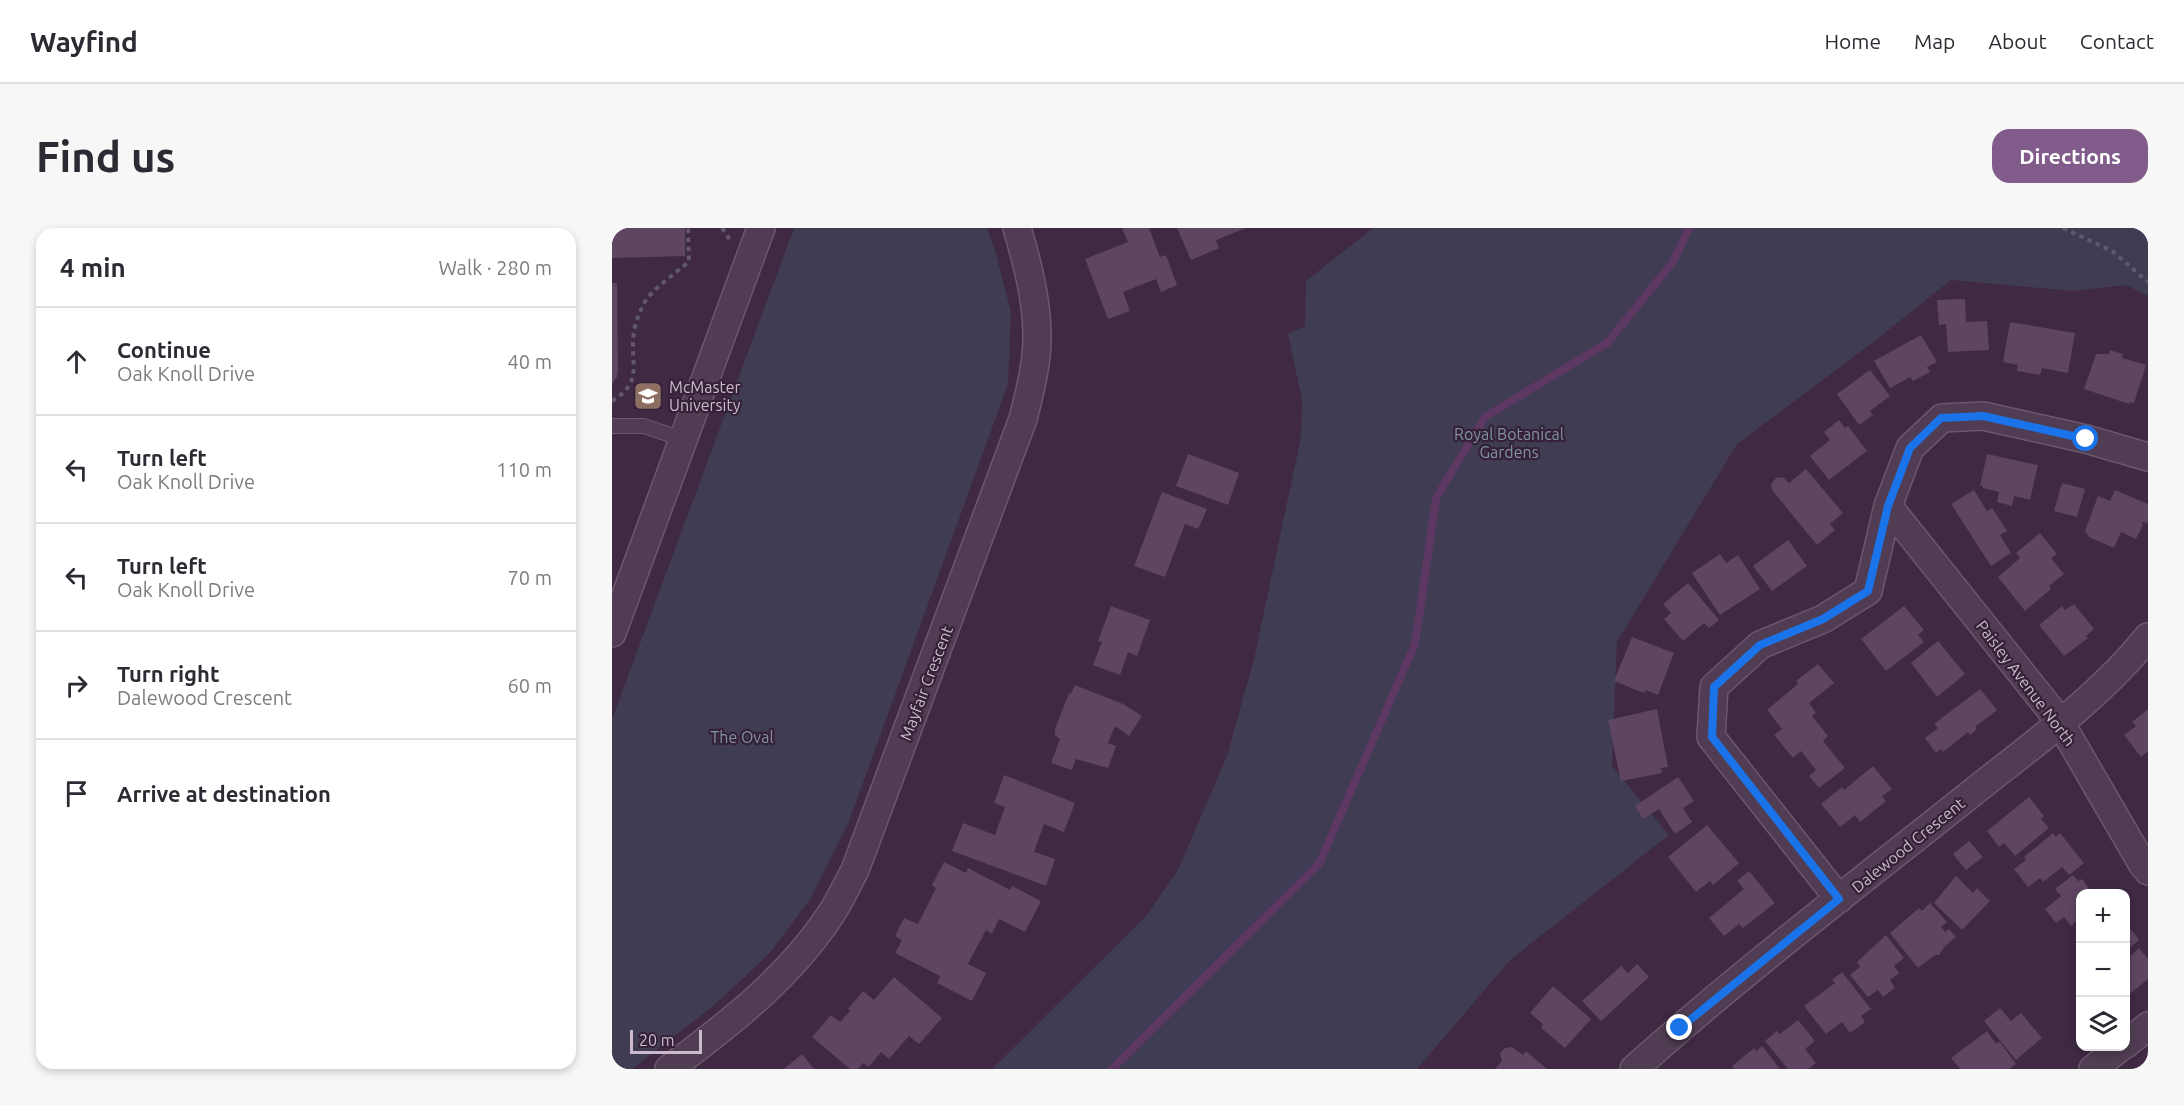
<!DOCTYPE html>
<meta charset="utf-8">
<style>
body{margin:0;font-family:Ubuntu,sans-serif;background:#f7f7f7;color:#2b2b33}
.controls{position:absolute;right:18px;bottom:18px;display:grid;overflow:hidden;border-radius:12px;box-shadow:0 3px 9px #0003}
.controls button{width:54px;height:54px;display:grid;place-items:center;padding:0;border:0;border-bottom:2px solid #e1e1e2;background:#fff;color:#2b2b33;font:30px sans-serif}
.scale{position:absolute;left:18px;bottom:15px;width:72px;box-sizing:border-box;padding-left:6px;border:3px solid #cbbacd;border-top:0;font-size:16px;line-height:21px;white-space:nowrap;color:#cbbacd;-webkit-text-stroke:4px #352138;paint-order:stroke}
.stop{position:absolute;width:18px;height:18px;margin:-14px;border:4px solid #1a73e8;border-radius:50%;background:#fff}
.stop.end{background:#1a73e8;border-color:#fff;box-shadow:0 2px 6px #0008}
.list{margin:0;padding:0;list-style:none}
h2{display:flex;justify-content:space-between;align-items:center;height:78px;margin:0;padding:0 24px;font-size:26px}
h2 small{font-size:20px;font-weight:400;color:#7c7c81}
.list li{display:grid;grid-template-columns:39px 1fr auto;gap:18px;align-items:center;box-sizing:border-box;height:108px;padding:0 24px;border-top:2px solid #e1e1e2}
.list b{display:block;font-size:22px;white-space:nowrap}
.list p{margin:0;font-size:20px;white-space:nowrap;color:#7c7c81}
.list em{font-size:20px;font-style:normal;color:#7c7c81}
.icon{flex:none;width:33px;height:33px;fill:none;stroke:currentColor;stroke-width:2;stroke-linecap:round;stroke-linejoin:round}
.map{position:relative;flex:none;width:1536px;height:841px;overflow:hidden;border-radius:18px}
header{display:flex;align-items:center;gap:36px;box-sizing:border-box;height:84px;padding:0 30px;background:#fff;border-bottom:2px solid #e1e1e2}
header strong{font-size:28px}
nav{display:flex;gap:33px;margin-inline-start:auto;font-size:21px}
.intro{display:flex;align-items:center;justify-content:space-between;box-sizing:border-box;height:144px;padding:0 36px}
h1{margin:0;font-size:42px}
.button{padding:15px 27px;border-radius:18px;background:#815c8a;color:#fff;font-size:21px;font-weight:700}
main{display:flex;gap:36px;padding:0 36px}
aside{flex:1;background:#fff;border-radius:18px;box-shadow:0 3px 9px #0003}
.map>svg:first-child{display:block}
</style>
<header>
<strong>Wayfind</strong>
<nav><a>Home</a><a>Map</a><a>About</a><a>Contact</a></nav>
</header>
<div class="intro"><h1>Find us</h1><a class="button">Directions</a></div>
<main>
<aside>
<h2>4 min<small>Walk · 280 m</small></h2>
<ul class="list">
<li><svg class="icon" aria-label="ahead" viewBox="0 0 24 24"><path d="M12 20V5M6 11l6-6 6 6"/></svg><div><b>Continue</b><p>Oak Knoll Drive</p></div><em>40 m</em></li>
<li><svg class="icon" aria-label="left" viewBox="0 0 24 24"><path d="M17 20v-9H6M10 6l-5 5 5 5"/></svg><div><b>Turn left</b><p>Oak Knoll Drive</p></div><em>110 m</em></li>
<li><svg class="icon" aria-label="left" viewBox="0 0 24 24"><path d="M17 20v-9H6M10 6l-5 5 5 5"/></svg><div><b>Turn left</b><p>Oak Knoll Drive</p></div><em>70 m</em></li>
<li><svg class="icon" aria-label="right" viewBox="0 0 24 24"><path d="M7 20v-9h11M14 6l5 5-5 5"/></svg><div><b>Turn right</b><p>Dalewood Crescent</p></div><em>60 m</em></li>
<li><svg class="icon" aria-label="arrive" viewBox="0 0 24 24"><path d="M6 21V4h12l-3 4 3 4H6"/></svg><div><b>Arrive at destination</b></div></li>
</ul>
</aside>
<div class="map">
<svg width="1536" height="841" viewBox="0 0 1536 841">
<rect width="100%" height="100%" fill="#3f2943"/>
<path fill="#403c54" d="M182 0H375L382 19 399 84 396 156 236 596 199 670 157 726 100 779 20 841H0V491Z
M761 0H1536V68L1514 57 1460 63 1339 52 1264 112 1125 216 1005 414 1000 538 1057 607 898 732 805 841H380L534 688 566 642 615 528 642 431 689 209 690 172 676 106 693 98 694 53Z"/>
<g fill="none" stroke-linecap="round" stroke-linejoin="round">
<path stroke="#5d3863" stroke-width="8" d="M500 841 707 636 803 416 824 270 873 189 995 115 1061 34 1077 0"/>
</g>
<path fill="#5f4562" d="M0 0H73V28L0 30Z
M510 0H537L548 29 554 27 565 57 549 64 544 51 511 64 518 83 496 91 473 31 516 14Z
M565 0H634L604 12 607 20 579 32Z
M0 55H5L6 142 5 149 0 156Z
M1353 71 1354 94 1375 93 1377 122 1336 124 1334 96 1327 97 1325 72Z
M1398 94 1463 105 1456 145 1430 140 1428 147 1405 143 1406 137 1391 134Z
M1309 107 1325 134 1315 139 1318 144 1301 153 1298 149 1278 160 1262 133Z
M1498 122 1511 126 1510 130 1534 137 1522 175 1518 174 1517 176 1472 161 1484 126H1497Z
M1258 142 1278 168 1258 183 1261 187 1247 197 1225 166Z
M1227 192 1233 200 1236 198 1255 223 1217 252 1198 228 1218 212 1212 204Z
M576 226 627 245 616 277 564 258Z
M1375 226 1426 237 1418 272 1402 268 1400 278 1385 274 1387 264 1371 260V258H1368Z
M1194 241 1231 285 1218 296 1223 302 1205 317 1160 262 1159 256 1165 249 1172 250 1177 255Z
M1450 255 1473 261 1465 289 1442 283Z
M1362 262 1375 283 1380 280 1395 303 1388 307 1399 325 1379 338 1339 276Z
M1503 262 1536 276V295L1530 294 1531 297 1524 311 1509 304 1502 320 1477 309 1473 303 1486 268 1498 273Z
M550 264 595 281 586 301 573 296 553 349 522 338Z
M1428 305 1445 326 1439 330 1452 346 1437 358 1439 361 1413 383 1386 349 1408 330 1404 325Z
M1176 312 1195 338 1160 363 1141 338Z
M1108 326 1114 335 1126 327 1148 361 1108 387 1080 345Z
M1076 355 1107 392 1097 400 1092 395 1071 413 1052 391 1059 385 1051 376Z
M1462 376 1482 401 1474 408 1476 410 1452 428 1427 397 1450 378 1453 382Z
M499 378 538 392 525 428 516 424 508 447 481 437 490 414 486 413Z
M1292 378 1312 402 1306 407 1312 414 1274 443 1249 411Z
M1020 409 1062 425 1046 467 1034 462 1032 465 1002 453Z
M1326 413 1353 446 1325 469 1299 435Z
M1206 436 1222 455 1197 475 1204 485 1200 488 1216 508 1211 513 1233 540 1207 560 1197 548 1204 542 1189 523 1181 530 1162 507 1170 501 1155 482 1186 456 1184 453Z
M463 457 511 476 530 488 517 508 503 498 496 515 504 518 496 540 464 531 460 542 439 535 448 511 443 507V501L457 465 459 466Z
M1368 461 1385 482 1363 499 1365 501 1358 507 1356 504 1331 524 1329 521 1324 525 1313 510 1326 500 1322 496Z
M1045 481 1056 539 1049 540 1050 545 1009 553 996 492Z
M1536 481V523L1529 529 1512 507 1524 498 1520 494Z
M1261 538 1280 561 1270 568 1274 573 1248 594 1243 587 1228 599 1209 576 1230 559 1232 562Z
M392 547 463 575 452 604 432 596 422 624 443 631 434 658 340 623 351 595 383 607 393 579 382 575Z
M1066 549 1082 573 1071 580 1080 594 1063 606 1047 581 1031 591 1023 578Z
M1417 569 1432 588 1429 591 1437 600 1403 628 1392 615 1387 619 1375 603Z
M1095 597 1127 635 1101 657 1098 653 1084 664 1056 629Z
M1441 605 1444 609 1448 605 1472 635 1457 647 1450 639 1431 654 1428 650 1416 659 1402 641 1414 632 1412 629Z
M1357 613 1371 629 1354 642 1341 626Z
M332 634 354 645 356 640 398 662 400 658 429 673 413 704 387 691 380 706 374 702 356 736 374 745 360 773 325 755 328 748 283 725 290 712 283 708 292 690 306 696 324 660 320 657Z
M1137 643 1163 675 1131 700 1127 696 1112 708 1097 690 1132 661 1125 653Z
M1461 647 1466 653 1470 651 1481 666H1468V690L1459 698 1452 689 1444 695 1433 681 1449 668 1443 661Z
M1344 648 1361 665 1365 660 1378 673 1350 702 1322 675Z
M1318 675 1335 694 1329 699 1333 704 1337 701 1344 709 1333 718 1327 727H1323L1306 740 1278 705 1307 680 1310 683Z
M1519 701 1527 712 1514 723V706Z
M1274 707 1292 730 1282 738 1287 745 1278 752 1283 760 1271 769 1266 762 1256 769 1238 747 1248 739 1245 734Z
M1527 720 1536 731V751L1514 769V732Z
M1025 736 1037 749 989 793 970 773 1009 738 1016 745Z
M1230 744 1259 781 1249 788 1253 794 1238 805 1230 794 1214 806 1192 778 1223 755 1220 752Z
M282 749 330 790 307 816 297 808 277 831 269 824 257 839 251 835 246 841H238L200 809 219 787 228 794 238 783 236 781 251 763 262 772Z
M941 758 979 791 953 820 929 800 931 796 918 785Z
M1388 780 1399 793 1409 785 1430 810 1404 832 1372 793Z
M1186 792 1203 813 1193 821 1204 835 1196 841H1176L1153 813 1165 803 1168 806Z
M1375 803 1384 816 1388 814 1404 836 1397 841H1348L1339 830Z
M1150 818 1168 841H1122L1120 838 1142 820 1144 823Z
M900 819 911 827 914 823 935 841H883L890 833 888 825 893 820Z
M190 826 202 841H172Z"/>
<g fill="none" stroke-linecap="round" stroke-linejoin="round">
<g stroke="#6b586d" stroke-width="16">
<path id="service" d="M0 198H32L73 212"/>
</g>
<g stroke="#6b586d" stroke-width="30">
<path id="minor" d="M1276 278 1438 481 1456 508 1531 637 1536 643
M0 405 149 0
M1227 671 1099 509 1102 459 1148 417 1211 391 1256 363 1276 278 1298 220 1330 190 1371 188 1474 211 1536 229
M1514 816 1536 798
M57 841C117 796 177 750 219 686 228 672 235 657 243 642L411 191C418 163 426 133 425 104 424 68 415 34 405 0
M1022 841C1130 744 1246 656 1360 565 1420 517 1487 470 1536 409
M1481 841 1510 818"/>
</g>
<path stroke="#61576e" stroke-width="4" stroke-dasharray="4.5 4.5" stroke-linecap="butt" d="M110 0 118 12
M1451 0 1500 23 1536 54
M0 173C33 153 17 135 22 104 23 95 27 86 31 77 38 62 65 45 77 33L76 0"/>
<use href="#service" stroke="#503d53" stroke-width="14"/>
<use href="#minor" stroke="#503d53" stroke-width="27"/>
</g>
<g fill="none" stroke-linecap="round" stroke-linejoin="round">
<path stroke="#1a73e8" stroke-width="8" d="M1068 800 1227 671 1100 509 1102 459 1148 417 1211 391 1256 363 1276 278 1298 220 1329 190 1371 188 1474 211"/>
</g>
<defs>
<g id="university-square" transform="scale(1.5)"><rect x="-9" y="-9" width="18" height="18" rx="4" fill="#8d6e63" stroke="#352138"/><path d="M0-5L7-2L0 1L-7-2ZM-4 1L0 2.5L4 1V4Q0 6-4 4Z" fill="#fff"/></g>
</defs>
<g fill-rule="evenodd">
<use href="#university-square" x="36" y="168"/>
</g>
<g text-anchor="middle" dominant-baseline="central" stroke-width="4.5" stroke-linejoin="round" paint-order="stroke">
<g font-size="16" fill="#cbbacd" stroke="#352138" text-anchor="start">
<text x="57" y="159">McMaster<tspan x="57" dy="18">University</tspan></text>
</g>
<g font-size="16" fill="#8093a7" stroke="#352138">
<text x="897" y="206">Royal Botanical<tspan x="897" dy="18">Gardens</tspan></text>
<text x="130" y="509">The Oval</text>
</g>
<g font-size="16" fill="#cbbacd" stroke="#352138">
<text transform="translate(314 455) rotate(-69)">Mayfair Crescent</text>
<text transform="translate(1414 455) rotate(53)">Paisley Avenue North</text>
<text transform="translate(1296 617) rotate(-39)">Dalewood Crescent</text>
</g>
</g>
</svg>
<div class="controls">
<button>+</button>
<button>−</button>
<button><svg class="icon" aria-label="layers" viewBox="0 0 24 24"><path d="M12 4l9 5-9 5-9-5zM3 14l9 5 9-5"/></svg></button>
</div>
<div class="scale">20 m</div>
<div class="stop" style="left:1474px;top:211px"></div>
<div class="stop end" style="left:1068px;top:800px"></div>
</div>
</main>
